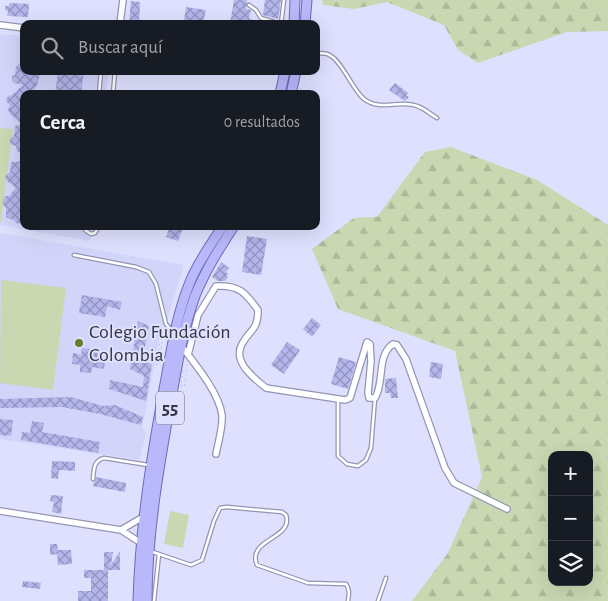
<!DOCTYPE html>
<html lang="es">
<meta charset="utf-8">
<style>
body{margin:0;font-family:"Alegreya Sans",sans-serif;background:#242831;color:#f1f3f6}
.controls{position:absolute;right:15px;bottom:15px;display:grid;overflow:hidden;border-radius:10px;box-shadow:0 5px 20px #0002}
.controls button{width:45px;height:45px;display:grid;place-items:center;padding:0;border:0;border-bottom:1px solid #363941;background:#171b24;color:#f1f3f6;font:25px sans-serif}
.list{margin:0;padding:0;list-style:none}
h2{display:flex;justify-content:space-between;align-items:center;height:65px;margin:0;padding:0 20px;font-size:21px}
h2 small{font-size:16px;font-weight:400;color:#9ea1a6}
.icon{flex:none;width:28px;height:28px;fill:none;stroke:currentColor;stroke-width:2;stroke-linecap:round;stroke-linejoin:round}
.map{position:relative;flex:none;width:608px;height:601px;overflow:hidden}
.search{position:absolute;background:#171b24;box-shadow:0 5px 20px #0002;left:20px;top:20px;width:300px;height:55px;display:flex;align-items:center;gap:12px;box-sizing:border-box;padding:0 18px;border-radius:10px;color:#9ea1a6;font-size:19px}
.panel{position:absolute;background:#171b24;box-shadow:0 5px 20px #0002;left:20px;top:90px;width:300px;height:140px;border-radius:10px}
.map>svg:first-child{display:block}
</style>
<div class="map">
<svg width="608" height="601" viewBox="0 0 608 601">
<defs>
<pattern id="forest-firs" width="22" height="20" patternUnits="userSpaceOnUse" patternTransform="scale(1.25)"><rect width="22" height="20" fill="#c9d8b1"/><path d="M5 1l3.5 6h-7zM16 11l3.5 6h-7z" fill="#adba99"/></pattern>
<pattern id="building-cross-hatch" width="8" height="8" patternUnits="userSpaceOnUse" patternTransform="scale(1.25)"><rect width="8" height="8" fill="#b3b5eb"/><path d="M0 0l8 8M0 8l8-8" fill="none" stroke="#9294c0"/></pattern>
</defs>
<rect width="100%" height="100%" fill="#dee0fe"/>
<path fill="#d2d4f9" d="M0 34 24 36V71H109L106 94H24V226H92L90 241 0 225Z
M0 233 184 265 166 324 162 326 142 428 146 432 140 460 0 439Z"/>
<path fill="url(#forest-firs)" fill-rule="evenodd" d="M322 0H608V31L567 32 478 63 458 50 444 25 387 2 354 9 323 5Z
M451 147 537 180 608 225V601H412L448 553 482 477 455 351 338 309 312 249 354 218 377 217 425 152ZM552 455H589V582H552Z"/>
<path fill="#c9d8b1" d="M0 128 13 129 1 222H0Z
M1 280 66 288 53 390 0 383Z
M170 511 189 515 183 548 164 544Z"/>
<path fill="url(#building-cross-hatch)" d="M234 0H247L246 9 251 10 249 19 260 21V24H230Z
M265 0H281L278 19 263 15Z
M131 1 140 2 139 24H129Z
M9 3 29 4 28 17 7 16 8 11 5 10V6H9Z
M186 7 206 10 203 23 184 20Z
M20 63 24 65V71H41L37 85 31 94H24V155L17 151 16 146 10 144V140L14 136 15 126 22 124 10 114 8 110 10 105 6 101 8 96 12 95 23 85 14 83 12 81V76L15 75 16 67Z
M58 71H84L81 94H55Z
M395 83 408 93 406 95 409 97 405 101 389 90Z
M24 159V224L16 223 15 221 6 217V208L3 204V199L6 196H9L16 188 6 180 5 176 10 172 11 162H17Z
M170 226 183 228 178 241 166 237Z
M247 236 267 239 261 275 242 272Z
M221 262 229 268 226 272 228 274 226 276 228 277 225 281H218L212 277Z
M82 295 122 302 120 310 107 306 105 317 79 313Z
M312 318 321 325 312 337 303 329Z
M138 321 149 326 142 362 152 364 146 401 109 389 110 380 143 387 144 376 130 369Z
M287 342 300 350 284 374 271 365Z
M82 348 100 350 98 360 105 361 104 369 92 367 91 373 80 372V365L72 364 73 353 81 355Z
M339 357 356 362 348 389 331 384Z
M431 362 443 364 441 379 429 377Z
M396 378 398 398H391L390 393H385V379Z
M71 397 103 406 115 405 143 417 141 425 100 414 62 407 0 408V399Z
M0 419 13 420 11 436 0 435Z
M32 421 44 423 42 432 100 442 98 453 21 440 22 432 30 433Z
M52 461 75 462V471L59 470 58 479 51 478Z
M96 477 126 483 125 492 93 486Z
M51 495 63 496 61 514 52 512 54 502 50 501Z
M50 544H57L58 550H71L72 564 58 565 57 554 50 555Z
M120 551V570H104V552H113L111 565Z
M84 570H108V601H78V591H91V578H84Z
M23 581 41 583 40 589 22 587Z"/>
<g fill="none" stroke-linecap="round" stroke-linejoin="round">
<g stroke="#9495b2" stroke-width="5">
<path id="service" d="M249 5 256 10 261 18 280 24
M281 24 284 0
M316 54C321 53 327 53 331 56 342 62 353 90 364 99 381 112 399 99 417 106 424 108 430 114 437 118
M99 94 101 71
M113 94 115 71
M85 226V230L91 234 95 233 99 226
M74 255 136 267 149 272 156 284 166 324 172 331
M338 400V456L347 464 358 466 366 460 371 448 375 398
M93 479C94 470 93 461 104 458L148 465
M150 551 191 565 202 560 214 521 220 508 227 507 282 512 286 515C294 539 246 539 257 565L308 583 346 584C350 590 349 594 348 601
M154 601 159 554
M378 601 386 578"/>
</g>
<g stroke="#9495b2" stroke-width="8">
<path id="minor" d="M120 24 123 0
M0 25 24 28
M182 347C196 365 219 393 222 415 223 427 218 443 216 454
M188 355 198 315 216 286C239 285 245 292 258 310 258 331 250 329 242 344 232 362 254 378 266 388L345 400 350 398 367 342 370 344 371 361 368 393 369 398H375C385 382 376 356 393 344L397 345 406 359 445 468 454 483 507 509
M0 511 121 530 141 543
M121 530 143 517"/>
</g>
<g stroke="#6d6bb8" stroke-width="11">
<path id="primary" d="M294 24 295 0
M305 24 307 0
M280 94 285 71
M291 94 296 71
M138 601C140 529 151 460 164 389 171 353 176 316 190 282 198 262 211 244 223 226
M147 601C147 534 159 466 171 400 177 366 183 329 195 296 205 271 219 249 234 226"/>
</g>
<path stroke="#a9abc3" stroke-width="1" stroke-dasharray="1 4" stroke-linecap="butt" d="M301 94V86"/>
<use href="#service" stroke="#fff" stroke-width="2.5"/>
<use href="#minor" stroke="#fff" stroke-width="5.5"/>
<use href="#primary" stroke="#b9b8fa" stroke-width="9"/>
<path stroke="#a9abc3" stroke-width="1" stroke-dasharray="1 4" stroke-linecap="butt" d="M156 365 160 342 162 343 159 363 183 366 181 386 184 387 188 362"/>
</g>
<circle fill="#667e30" stroke="#dee0fe" stroke-width="2" cx="79" cy="343" r="5"/>
<g text-anchor="middle" dominant-baseline="central" stroke-width="4" stroke-linejoin="round" paint-order="stroke">
<rect fill="#dee0fe" stroke="#68697a" stroke-width="1" x="156" y="391.5" width="28" height="33" rx="4"/>
<g font-size="19" font-weight="bold" fill="#353642">
<text x="170" y="408">55</text>
</g>
<g font-size="20" fill="#353642" stroke="#dee0fe" text-anchor="start">
<text x="89" y="332">Colegio Fundación<tspan x="89" dy="23">Colombia</tspan></text>
</g>
</g>
</svg>
<div class="controls">
<button>+</button>
<button>−</button>
<button><svg class="icon" aria-label="layers" viewBox="0 0 24 24"><path d="M12 4l9 5-9 5-9-5zM3 14l9 5 9-5"/></svg></button>
</div>
<div class="search"><svg class="icon" aria-label="search" viewBox="0 0 24 24"><circle cx="10" cy="10" r="6"/><path d="M15 15l6 6"/></svg>Buscar aquí</div>
<section class="panel">
<h2>Cerca<small>0 resultados</small></h2>
<ul class="list">
</ul>
</section>
</div>
